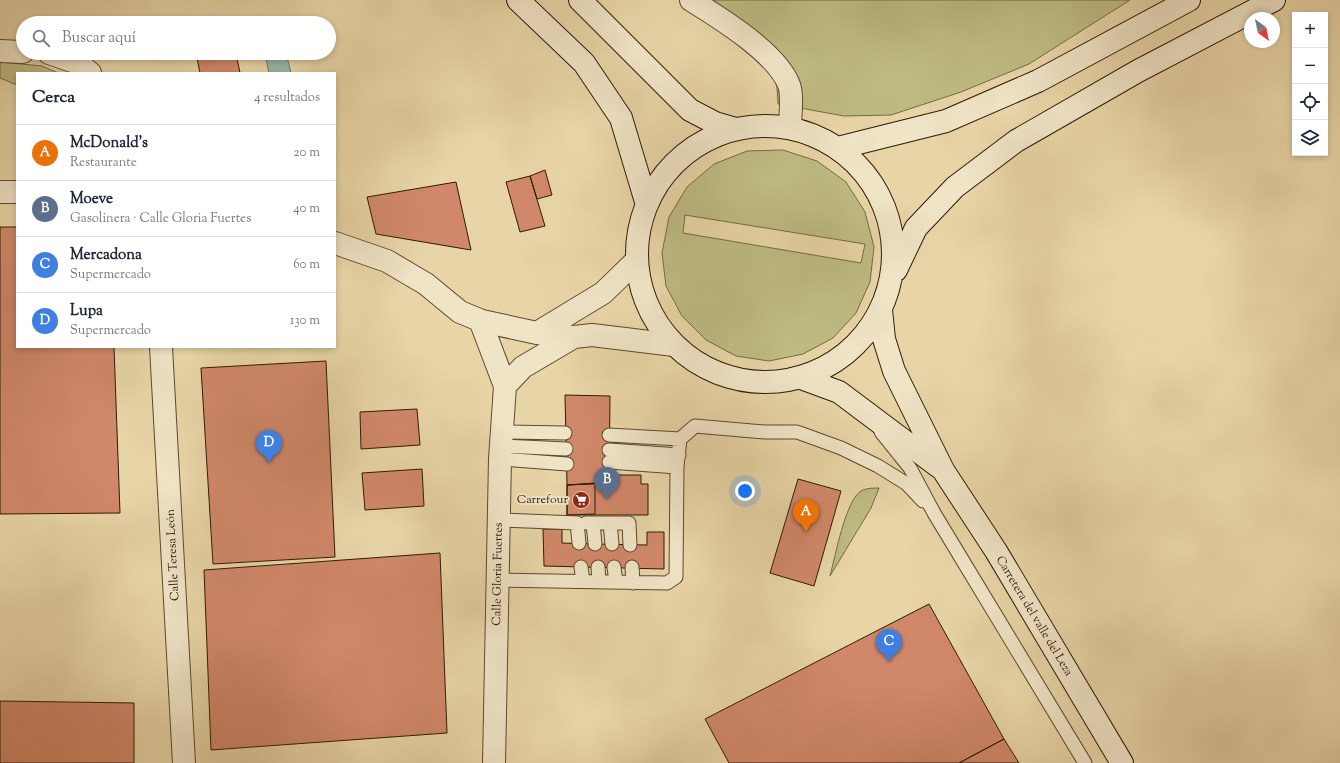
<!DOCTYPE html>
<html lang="es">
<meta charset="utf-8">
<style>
body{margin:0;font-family:"Sorts Mill Goudy",serif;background:#f6f6f7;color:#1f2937}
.controls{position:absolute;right:12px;top:12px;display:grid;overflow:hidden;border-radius:0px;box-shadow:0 2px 6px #0003}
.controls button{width:36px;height:36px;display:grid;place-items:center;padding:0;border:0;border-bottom:1px solid #e0e1e3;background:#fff;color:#1f2937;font:20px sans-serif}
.compass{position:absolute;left:1244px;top:12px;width:36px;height:36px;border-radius:50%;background:#fff;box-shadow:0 2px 6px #0003;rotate:147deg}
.you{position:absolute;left:745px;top:491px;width:14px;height:14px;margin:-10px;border:3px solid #fff;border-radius:50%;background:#1a73e8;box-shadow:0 0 0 6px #1a73e833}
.badge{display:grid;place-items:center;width:26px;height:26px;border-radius:50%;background:#0b8043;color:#fff;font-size:13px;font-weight:700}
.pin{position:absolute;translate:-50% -33px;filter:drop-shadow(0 1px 2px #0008)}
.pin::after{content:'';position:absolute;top:21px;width:14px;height:12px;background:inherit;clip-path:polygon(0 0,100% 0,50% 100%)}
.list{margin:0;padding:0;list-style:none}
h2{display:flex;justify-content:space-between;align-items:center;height:52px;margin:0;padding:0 16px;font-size:17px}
h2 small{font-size:13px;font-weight:400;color:#747a83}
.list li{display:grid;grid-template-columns:26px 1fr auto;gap:12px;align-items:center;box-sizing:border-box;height:56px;padding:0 16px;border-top:1px solid #e0e1e3}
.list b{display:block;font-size:15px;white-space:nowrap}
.list p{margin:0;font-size:13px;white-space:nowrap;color:#747a83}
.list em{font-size:13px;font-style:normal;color:#747a83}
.icon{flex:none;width:22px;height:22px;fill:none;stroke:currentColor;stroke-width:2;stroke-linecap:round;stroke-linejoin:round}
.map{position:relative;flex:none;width:1340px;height:763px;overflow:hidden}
.search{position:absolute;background:#fff;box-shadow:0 2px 6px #0003;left:16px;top:16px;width:320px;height:44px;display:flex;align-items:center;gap:10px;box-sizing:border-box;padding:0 14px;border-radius:22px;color:#747a83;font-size:15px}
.panel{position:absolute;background:#fff;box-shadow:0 2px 6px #0003;left:16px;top:72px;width:320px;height:276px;border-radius:0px}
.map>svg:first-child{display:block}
</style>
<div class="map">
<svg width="1340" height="763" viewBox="0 0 1340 763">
<rect width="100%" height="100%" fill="#e8d5a7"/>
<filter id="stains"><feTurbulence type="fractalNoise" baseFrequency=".005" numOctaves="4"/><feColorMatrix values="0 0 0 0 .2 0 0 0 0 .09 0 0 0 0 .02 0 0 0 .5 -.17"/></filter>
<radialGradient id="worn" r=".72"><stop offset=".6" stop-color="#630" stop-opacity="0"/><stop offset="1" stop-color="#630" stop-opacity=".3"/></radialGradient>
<path fill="#bebb82" stroke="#766a44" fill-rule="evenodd" d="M687 0H1130L1029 64 961 92 891 115 844 116 778 104 777 87 769 61Z
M0 62 42 66 58 73H17V85L0 78Z
M783 150 817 161 846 182 865 212 874 247 870 282 856 313 833 338 803 354 769 361 736 356 706 340 682 316 666 286 662 253 669 217 687 187 714 164 747 151ZM685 215 865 244 861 263 683 233Z
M879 488 871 508 830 576C835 558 846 496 863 490 868 488 874 488 879 488Z"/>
<path fill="#98b8ad" stroke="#6e796a" d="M271 53H286L291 73H269L265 54Z"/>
<path fill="#d1886a" stroke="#2f1a05" d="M196 53H236L240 73H200Z
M545 170 552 195 537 199 530 176Z
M530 176 545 226 520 232 506 182Z
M456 182 471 250 376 234 367 197Z
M0 227H17V347H114L120 513 0 514Z
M326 361 335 557 213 564 201 368Z
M565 395 610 396 609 483 567 485Z
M417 409 420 445 361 449 360 412Z
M422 469 424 506 365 510 362 473Z
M609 475H641V484H648V515H567V485L609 483Z
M798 479 841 491 814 586 770 573Z
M595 483V514L567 515V485Z
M543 529H562V543L595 544 647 545V532H664V569L544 566Z
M440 553 447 733 211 750 204 570Z
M929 604 1004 739 959 763H729L705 719Z
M0 701 134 703V763H0Z
M1004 739 1019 763H959Z"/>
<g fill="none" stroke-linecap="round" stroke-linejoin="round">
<g stroke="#5d492e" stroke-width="15">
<path id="service" d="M502 432 565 433
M881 432 910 468 934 513 1085 763
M609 435 680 439
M501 446 566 449
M609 450 679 455
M500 459 567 464
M609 462 677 467 680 439 695 426 765 432H797L841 448 878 466 907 484 923 501
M499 520 577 523 579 543
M586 523H593L595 544
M593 523H610L612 544
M610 523H629L630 545
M581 567 583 581
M598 567 599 582
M614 567 616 582
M632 567 633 583
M498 580 667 583 676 577 677 467"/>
</g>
<g stroke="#5d492e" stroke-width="24">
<path id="minor" d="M691 0C720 18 777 53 789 85 793 95 790 117 790 128
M0 51 23 52
M49 53 78 63 90 73
M0 192H17
M335 243 387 261 426 284 460 312 482 321 537 333 574 337 592 335 674 345
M480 320 505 386 523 367 574 337
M537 333 603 293 637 260
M161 347 184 763
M494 763 500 459 505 386"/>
</g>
<g stroke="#2f1a05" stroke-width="24">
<path id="secondary" d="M518 0 584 63 621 118 647 205
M580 0 690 110 715 123 736 129
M637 254a128 128 0 1 1 256 0a128 128 0 1 1-256 0Z
M838 148 946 121 1038 81 1189 0
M896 270 916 228 955 187 1016 141 1138 71 1274 0
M881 310 884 339 894 371 943 470 996 551 1122 763
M801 378 839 392 939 467"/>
</g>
<use href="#service" stroke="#f0e4c6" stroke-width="13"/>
<use href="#minor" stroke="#f0e4c6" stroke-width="22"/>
<use href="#secondary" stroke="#f0e4c6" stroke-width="22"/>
</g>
<defs>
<g id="supermarket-disc" transform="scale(0.9)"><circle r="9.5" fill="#8f2418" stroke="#f0e4c6"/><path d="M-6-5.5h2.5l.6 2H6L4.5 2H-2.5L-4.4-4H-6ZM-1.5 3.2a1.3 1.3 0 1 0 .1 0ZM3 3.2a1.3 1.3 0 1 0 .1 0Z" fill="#fff"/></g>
</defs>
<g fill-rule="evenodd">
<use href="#supermarket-disc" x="581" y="500"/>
</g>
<g text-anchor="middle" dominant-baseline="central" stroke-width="4" stroke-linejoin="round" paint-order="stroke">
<g font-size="12" fill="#2f1a05" stroke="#f0e4c6" text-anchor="end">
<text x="568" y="500">Carrefour</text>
</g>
<g font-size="12" fill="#2f1a05" stroke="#f0e4c6">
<text transform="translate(173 555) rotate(-93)">Calle Teresa León</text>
<text transform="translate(498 574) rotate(-89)">Calle Gloria Fuertes</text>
<text transform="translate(1034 616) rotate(59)">Carretera del valle del Leza</text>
</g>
</g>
<rect width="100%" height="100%" filter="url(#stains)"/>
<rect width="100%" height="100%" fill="url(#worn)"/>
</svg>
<div class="controls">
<button>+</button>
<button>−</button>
<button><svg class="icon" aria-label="locate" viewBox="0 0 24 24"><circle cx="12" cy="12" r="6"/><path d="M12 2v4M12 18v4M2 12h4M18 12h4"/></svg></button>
<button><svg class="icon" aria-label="layers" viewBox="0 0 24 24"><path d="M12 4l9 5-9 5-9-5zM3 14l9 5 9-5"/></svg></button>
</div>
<svg class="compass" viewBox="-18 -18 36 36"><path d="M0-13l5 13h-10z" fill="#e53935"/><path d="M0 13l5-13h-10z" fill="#747a83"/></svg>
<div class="you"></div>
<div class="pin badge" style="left:806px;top:532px;background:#e8710a">A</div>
<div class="pin badge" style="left:607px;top:500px;background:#5c6f8a">B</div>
<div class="pin badge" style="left:889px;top:662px;background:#3f7fe0">C</div>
<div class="pin badge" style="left:269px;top:463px;background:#3f7fe0">D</div>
<div class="search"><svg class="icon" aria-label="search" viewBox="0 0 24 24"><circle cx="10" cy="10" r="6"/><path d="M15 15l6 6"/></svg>Buscar aquí</div>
<section class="panel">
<h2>Cerca<small>4 resultados</small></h2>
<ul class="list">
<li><span class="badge" style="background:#e8710a">A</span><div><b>McDonald's</b><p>Restaurante</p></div><em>20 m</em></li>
<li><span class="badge" style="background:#5c6f8a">B</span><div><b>Moeve</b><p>Gasolinera · Calle Gloria Fuertes</p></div><em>40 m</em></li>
<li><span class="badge" style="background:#3f7fe0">C</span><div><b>Mercadona</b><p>Supermercado</p></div><em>60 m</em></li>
<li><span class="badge" style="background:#3f7fe0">D</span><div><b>Lupa</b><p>Supermercado</p></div><em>130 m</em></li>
</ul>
</section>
</div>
